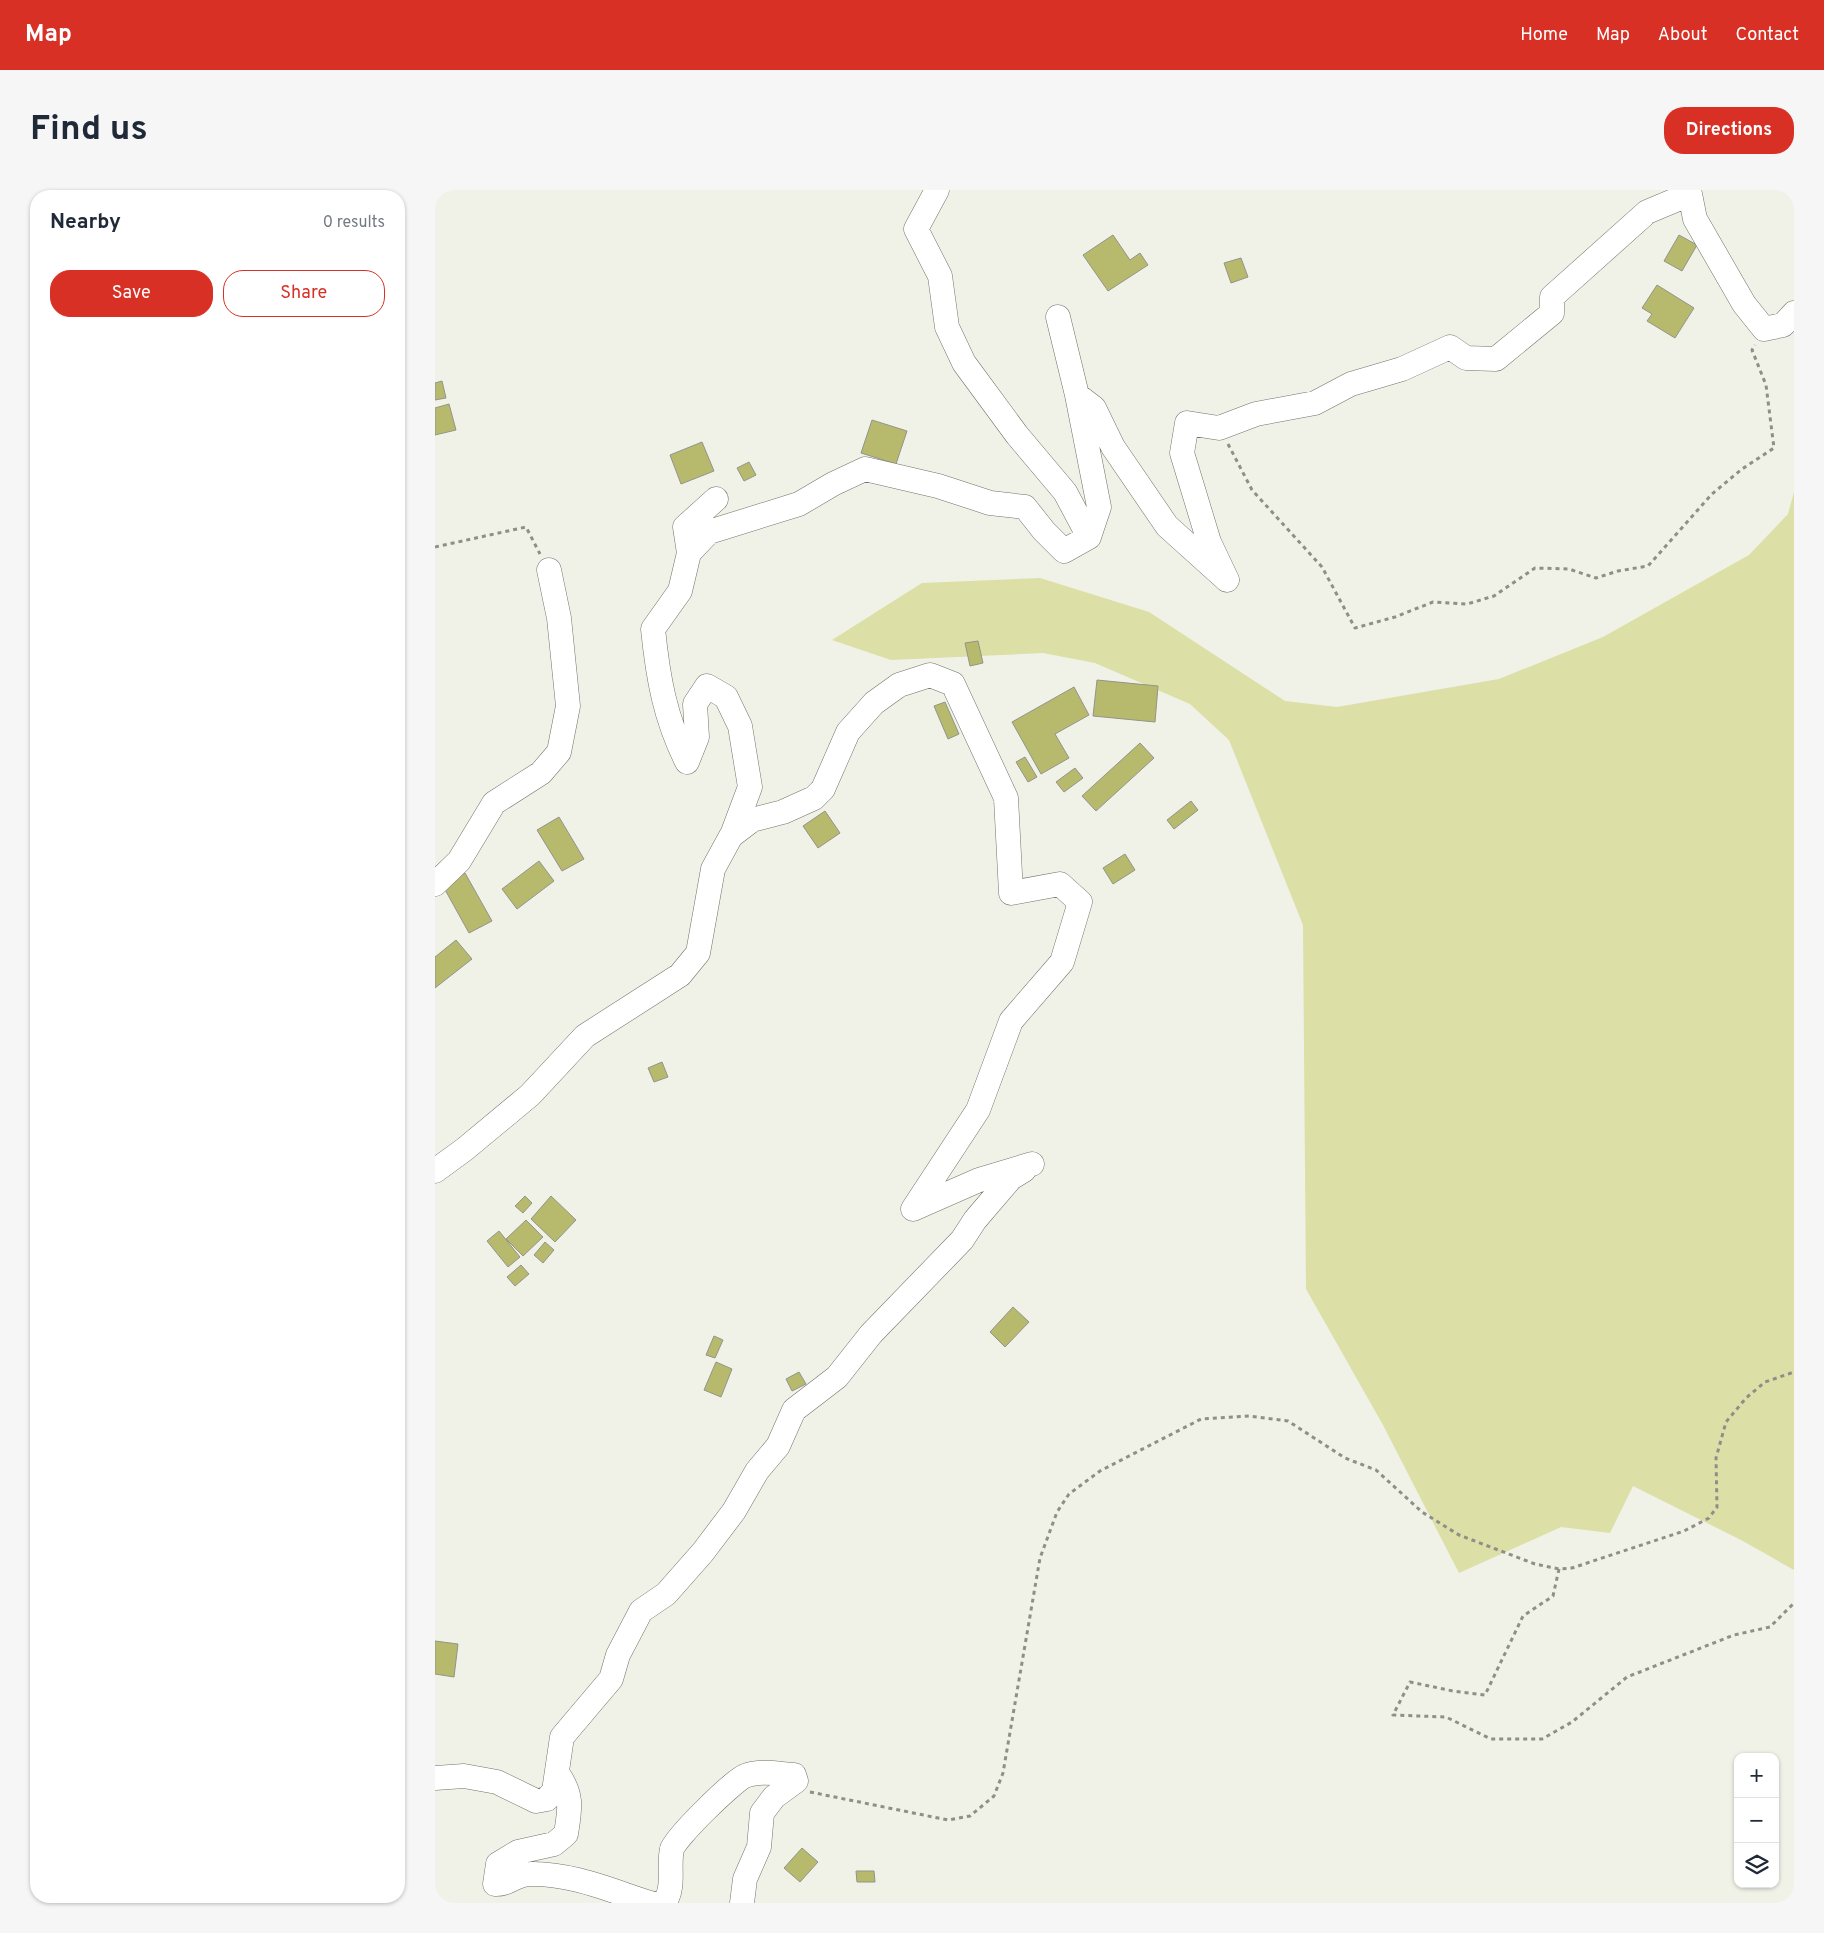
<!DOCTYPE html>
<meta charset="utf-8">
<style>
body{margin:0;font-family:Overpass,sans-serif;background:#f6f6f7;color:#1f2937}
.controls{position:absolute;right:15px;bottom:15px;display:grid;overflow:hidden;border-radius:10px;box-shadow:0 1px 4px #0004}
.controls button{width:45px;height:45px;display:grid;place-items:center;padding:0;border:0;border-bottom:1px solid #e0e1e3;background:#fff;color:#1f2937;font:25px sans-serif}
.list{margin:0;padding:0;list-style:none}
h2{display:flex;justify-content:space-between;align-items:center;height:65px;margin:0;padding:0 20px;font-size:21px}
h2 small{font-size:16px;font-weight:400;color:#747a83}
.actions{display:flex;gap:10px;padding:15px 20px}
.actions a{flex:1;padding:11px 0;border:1px solid #d93025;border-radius:20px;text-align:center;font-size:18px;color:#d93025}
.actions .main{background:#d93025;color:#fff}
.icon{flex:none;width:28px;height:28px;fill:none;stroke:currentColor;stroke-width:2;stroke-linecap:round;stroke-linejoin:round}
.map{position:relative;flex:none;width:1359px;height:1713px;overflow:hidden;border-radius:20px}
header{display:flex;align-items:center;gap:30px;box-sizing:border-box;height:70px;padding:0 25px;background:#d93025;color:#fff}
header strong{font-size:24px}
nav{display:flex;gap:28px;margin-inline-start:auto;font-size:18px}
.intro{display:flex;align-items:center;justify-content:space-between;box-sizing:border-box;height:120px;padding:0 30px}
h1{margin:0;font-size:35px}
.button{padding:12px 22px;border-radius:20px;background:#d93025;color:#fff;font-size:18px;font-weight:700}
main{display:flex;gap:30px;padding:0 30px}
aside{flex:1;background:#fff;border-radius:20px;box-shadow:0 1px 4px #0004}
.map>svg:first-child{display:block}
</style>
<header>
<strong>Map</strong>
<nav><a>Home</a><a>Map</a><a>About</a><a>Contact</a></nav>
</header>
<div class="intro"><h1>Find us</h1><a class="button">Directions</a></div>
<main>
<aside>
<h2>Nearby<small>0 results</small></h2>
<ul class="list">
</ul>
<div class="actions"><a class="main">Save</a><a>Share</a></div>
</aside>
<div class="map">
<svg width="1359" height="1713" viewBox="0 0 1359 1713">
<rect width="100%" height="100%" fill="#f0f1e7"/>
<path fill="#dcdfa6" d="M1359 302V1380L1308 1351 1198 1296 1175 1343 1126 1337 1024 1383 948 1235 871 1099 868 735 794 550 755 514 660 473 608 463 456 470 397 450 487 393 605 388 714 422 850 511 902 517 1064 489 1168 447 1314 365 1353 324Z"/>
<path fill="#b7ba6d" stroke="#93948b" d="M678 45 695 70 705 63 713 75 673 101 648 65Z
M1244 45 1262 55 1247 81 1229 71Z
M806 68 813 87 796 93 789 73Z
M1222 95 1259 118 1240 148 1212 131 1217 124 1207 118Z
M7 191 11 208 0 210V193Z
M14 214 21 240 0 245V218Z
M437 230 472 241 461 274 426 263Z
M267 252 279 281 246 294 235 265Z
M314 272 321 285 309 291 302 278Z
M543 451 548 473 535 476 530 453Z
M662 490 723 496 720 532 658 526Z
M639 497 654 525 620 544 634 568 606 584 577 532Z
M510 512 524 544 513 549 499 516Z
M705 553 719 568 661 621 647 606Z
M590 567 602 587 593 592 581 572Z
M640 578 648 588 629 602 621 592Z
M756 611 763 620 739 639 732 630Z
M390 621 405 643 383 658 368 636Z
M124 627 149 669 127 681 102 640Z
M690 664 700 680 678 694 668 678Z
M104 671 119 691 82 719 67 699Z
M30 683 57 731 34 743 8 696Z
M21 750 37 769 0 798V767Z
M227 872 233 887 219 892 213 878Z
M90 1006 97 1013 88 1023 80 1016Z
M116 1006 141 1030 120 1052 96 1029Z
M91 1030 108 1047 88 1066 71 1049Z
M64 1041 85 1067 73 1077 52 1051Z
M110 1052 119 1060 108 1073 99 1065Z
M86 1075 94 1084 80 1096 72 1087Z
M578 1117 594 1132 570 1157 555 1142Z
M279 1146 288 1150 280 1168 271 1165Z
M281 1172 297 1179 286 1207 269 1200Z
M364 1182 371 1194 357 1201 351 1189Z
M0 1451 23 1454 19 1487 0 1484Z
M367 1658 383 1672 365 1692 349 1678Z
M421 1681H439L440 1692H422Z"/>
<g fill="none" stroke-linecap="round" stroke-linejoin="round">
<g stroke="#72736a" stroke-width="25">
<path id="minor" d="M502 0 481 39 505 86 512 137 529 173 582 245 630 302 654 347
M642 205 659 218 678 257 732 336 792 390 774 352 747 263 752 233 784 238 821 224 880 213 916 194 967 179 1015 157 1031 168 1061 169 1117 123V107L1212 22 1255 4 1260 29 1309 114 1329 139 1348 135 1359 123
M281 309 250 337 254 363 245 401 218 439C223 488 230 528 252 572L262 547 260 514 272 496 291 507 305 536 315 597 297 645
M254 363 274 342 364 314 398 294 430 279 503 296 555 313 590 317 609 341 629 361 654 347 664 317 642 205 623 127
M0 694 24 671 59 613 106 583 124 562 133 516 124 428 114 380
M0 981 30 959 95 905 150 846 245 785 263 763 278 679 296 646 317 630 348 622 379 608 388 599 413 542 439 513 464 495 495 485 518 494 571 608 576 703 625 694 645 712 627 772 576 831 543 920 478 1019 544 990 597 974
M123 1584C138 1606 135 1618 131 1644L119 1654 83 1662 63 1674 60 1694C73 1695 81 1684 95 1684 136 1683 177 1701 215 1713
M0 1588 29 1586 62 1592 101 1611 112 1609 119 1601 127 1547 176 1489 183 1465 206 1421 231 1404 268 1362 299 1321 322 1281 343 1256 359 1220 402 1187 436 1144 527 1050 540 1030 576 988 589 980
M225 1713 230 1712C240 1696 233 1676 237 1659 239 1649 299 1590 310 1586 325 1580 344 1584 359 1585L361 1591 339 1607 327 1623 324 1657 310 1689 307 1713"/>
</g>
<path stroke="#8e8f88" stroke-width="3" stroke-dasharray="4 4" stroke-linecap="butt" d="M793 254 817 300 887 377 920 438 960 427 998 412 1032 414 1059 406 1100 378 1134 379 1161 388 1183 381 1213 376 1277 304 1307 279 1339 258 1331 195 1317 160 1320 155
M0 357 91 337 105 364
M1124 1379 1118 1406 1088 1426 1050 1505 1018 1501 975 1492 958 1525 1011 1527 1056 1549H1107L1137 1532 1192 1487 1299 1445 1335 1437 1359 1413
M375 1602 513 1630 535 1626 559 1606 568 1583 605 1368 622 1322 634 1304 665 1281 766 1229 814 1226 853 1231 910 1268 941 1280 987 1322 1024 1345 1100 1374 1124 1379 1137 1378 1249 1341 1274 1328 1282 1317 1281 1268 1291 1232 1311 1208 1330 1192 1359 1182"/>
<use href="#minor" stroke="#fff" stroke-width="24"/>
</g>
</svg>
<div class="controls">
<button>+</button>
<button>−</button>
<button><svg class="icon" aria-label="layers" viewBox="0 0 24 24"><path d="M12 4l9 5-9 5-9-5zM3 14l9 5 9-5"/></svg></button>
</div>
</div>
</main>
